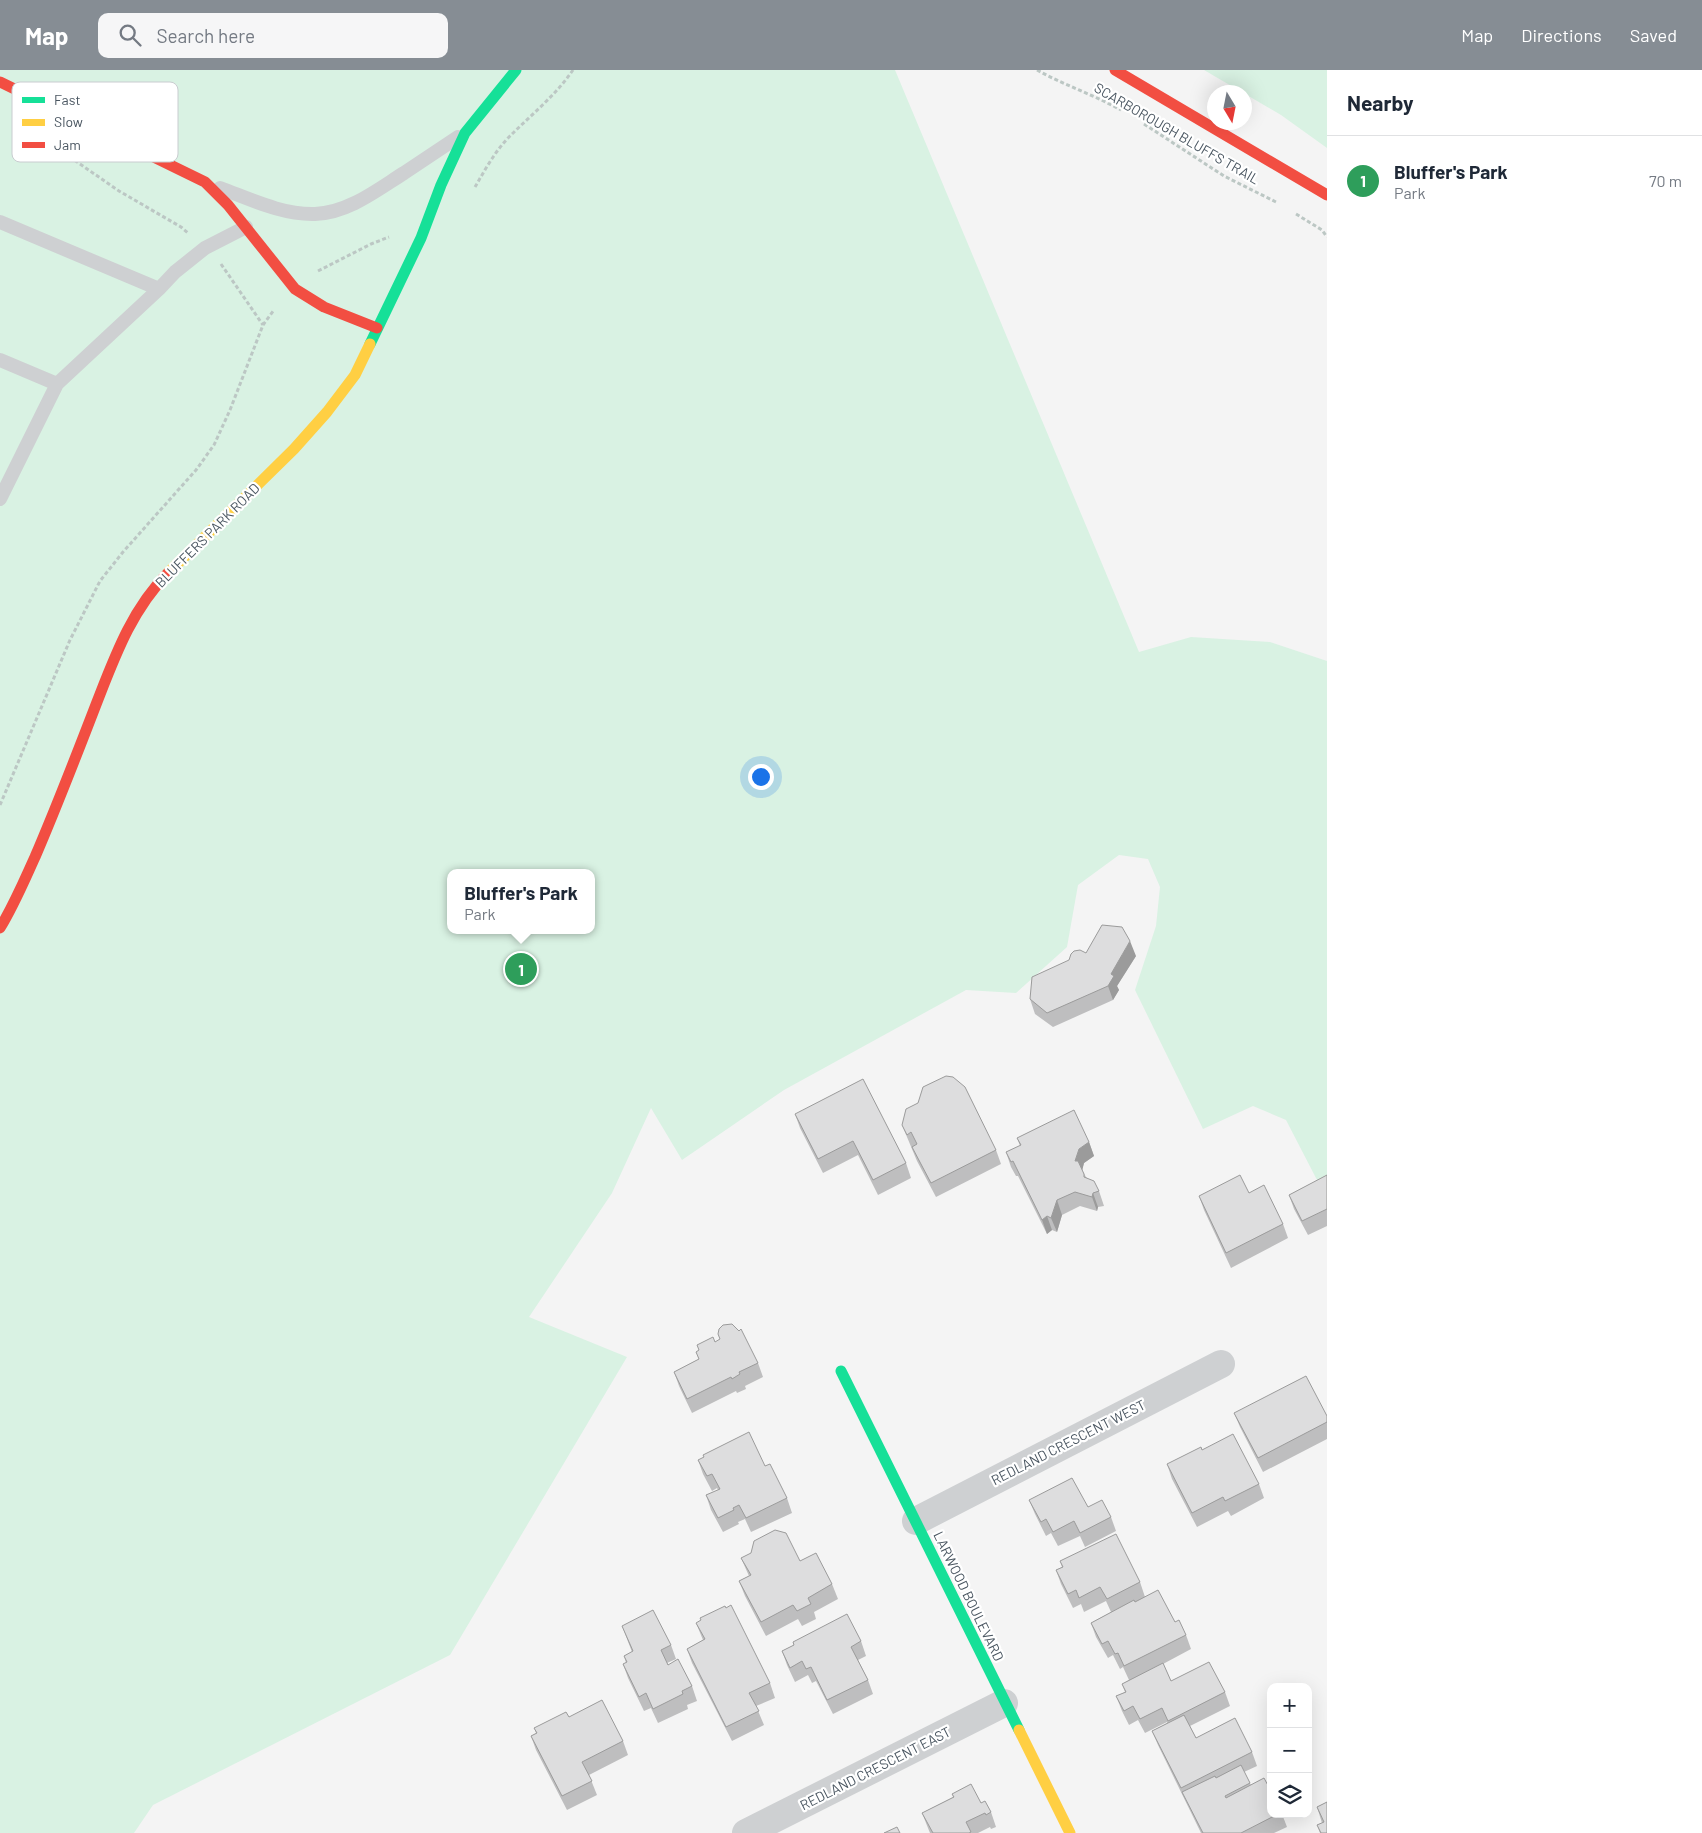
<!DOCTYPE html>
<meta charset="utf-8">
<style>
body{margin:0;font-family:Barlow,sans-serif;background:#f6f6f7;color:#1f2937}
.controls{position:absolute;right:15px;bottom:15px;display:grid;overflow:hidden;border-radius:10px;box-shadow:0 5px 20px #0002}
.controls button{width:45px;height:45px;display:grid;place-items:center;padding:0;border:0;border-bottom:1px solid #e0e1e3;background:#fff;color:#1f2937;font:25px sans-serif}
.compass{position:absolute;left:1207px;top:15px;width:45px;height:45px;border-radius:50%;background:#fff;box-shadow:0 5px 20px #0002;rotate:170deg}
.you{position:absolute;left:760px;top:706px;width:18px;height:18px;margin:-12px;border:4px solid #fff;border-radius:50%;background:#1a73e8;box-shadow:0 0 0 8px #1a73e833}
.badge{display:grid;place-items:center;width:32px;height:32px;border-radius:50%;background:#868d94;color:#fff;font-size:16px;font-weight:700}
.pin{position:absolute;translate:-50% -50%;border:2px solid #fff;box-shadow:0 1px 5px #0006}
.popup{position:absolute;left:447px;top:799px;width:148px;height:65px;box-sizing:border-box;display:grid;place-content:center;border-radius:10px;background:#fff;filter:drop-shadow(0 1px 4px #0005);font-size:16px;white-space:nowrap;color:#747a83}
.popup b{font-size:19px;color:#1f2937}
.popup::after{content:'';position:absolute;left:50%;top:100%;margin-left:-10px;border:10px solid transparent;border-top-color:#fff}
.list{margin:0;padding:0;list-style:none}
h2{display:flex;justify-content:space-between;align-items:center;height:65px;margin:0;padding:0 20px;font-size:21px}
h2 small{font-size:16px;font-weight:400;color:#747a83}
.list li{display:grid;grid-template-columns:32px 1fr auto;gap:15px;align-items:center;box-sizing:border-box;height:90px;padding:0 20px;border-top:1px solid #e0e1e3}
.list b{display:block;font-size:19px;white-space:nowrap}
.list p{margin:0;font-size:16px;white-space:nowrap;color:#747a83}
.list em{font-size:16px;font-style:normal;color:#747a83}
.icon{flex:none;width:28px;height:28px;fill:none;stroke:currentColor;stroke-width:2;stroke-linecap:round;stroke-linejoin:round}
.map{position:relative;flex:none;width:1327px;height:1763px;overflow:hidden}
header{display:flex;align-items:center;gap:30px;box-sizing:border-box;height:70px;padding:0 25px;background:#868d94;color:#fff}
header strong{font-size:24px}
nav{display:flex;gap:28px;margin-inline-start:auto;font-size:18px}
.search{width:350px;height:45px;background:#f6f6f7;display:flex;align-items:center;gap:12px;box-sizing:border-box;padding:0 18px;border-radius:10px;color:#747a83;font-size:19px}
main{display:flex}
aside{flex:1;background:#fff}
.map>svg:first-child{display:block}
</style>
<header>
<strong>Map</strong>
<div class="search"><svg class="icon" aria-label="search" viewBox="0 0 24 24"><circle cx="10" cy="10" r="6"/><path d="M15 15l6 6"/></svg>Search here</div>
<nav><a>Map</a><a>Directions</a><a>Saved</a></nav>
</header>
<main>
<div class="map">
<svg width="1327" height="1763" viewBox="0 0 1327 1763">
<rect width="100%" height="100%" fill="#f4f4f4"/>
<path fill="#d9f2e3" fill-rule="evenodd" d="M0 0H895L1139 582 1191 567 1270 572 1327 591V1106L1317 1110 1286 1050 1253 1036 1203 1059 1135 920 1156 856 1160 817 1148 789 1119 785 1078 815 1067 877 1016 923 966 920 784 1020 682 1090 651 1038 612 1123 529 1247 627 1287 450 1585 153 1735 134 1763H0ZM451 803H591V860H451Z
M1204 0H1327V78L1281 45Z"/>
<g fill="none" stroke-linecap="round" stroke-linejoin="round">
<path stroke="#bcc7c4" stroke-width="3" stroke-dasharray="4 2.5" stroke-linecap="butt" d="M1037 0C1064 15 1094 25 1121 40
M1144 54 1224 106 1278 133
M31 62 54 76 119 121 181 157 189 164
M475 117C485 100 495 81 510 66 531 45 556 25 573 0
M1296 144 1322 160 1327 167
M221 194 263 255
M318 201 371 174 389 167
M0 735 70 570 100 511 123 482 196 400 214 375 230 340 263 255 274 240"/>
<path stroke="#ced0d2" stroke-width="14" d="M220 118C250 129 282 145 315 144 348 143 377 120 404 103 422 91 440 79 458 67
M0 152 159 219
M0 290 57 314
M0 429 57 314 159 219 175 202 205 178 246 157"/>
<path stroke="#ced0d2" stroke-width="28" d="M916 1451 1221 1294
M746 1763 1004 1633"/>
<path stroke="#16e098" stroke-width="11" d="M370 274 421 168 441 115 465 63 516 0
M841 1301 1019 1660"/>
<path stroke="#ffcf43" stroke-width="11" d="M168 503 294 379 327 342 355 305 370 274
M1019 1660 1070 1763"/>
<path stroke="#f24e42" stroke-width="11" d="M1115 0 1327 125
M0 12 205 112 228 135 295 219 324 237 377 258
M0 858C14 835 24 811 35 787 57 736 77 684 97 632 115 586 132 539 168 503"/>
</g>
<path fill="#bebebf" d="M1086 883 1136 886 1117 916 1119 920 1113 930 1053 957 1035 944 1030 929Z
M795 1044 906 1093 911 1108 878 1125 858 1085 823 1103 800 1058Z
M902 1055 996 1080 1001 1094 936 1127 917 1091Z
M1017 1068 1089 1072 1094 1086 1084 1093 1082 1100 1086 1107 1099 1121 1104 1136 1098 1137 1097 1141 1080 1136 1062 1145 1057 1162 1052 1160 1047 1164 1018 1106H1016L1011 1097 1006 1082 1020 1076Z
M1327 1105V1156L1308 1165 1294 1139 1289 1125Z
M1249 1123 1283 1154 1288 1168 1231 1198 1204 1140 1199 1126Z
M715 1272 758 1293 763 1307 745 1316 746 1319 737 1323 736 1321 692 1343 679 1316 674 1302 699 1289 696 1282 699 1280 697 1275Z
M1234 1343 1327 1346V1369L1263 1402 1240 1357Z
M698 1390 765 1396 787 1428 792 1443 751 1462 745 1449 738 1452 739 1454 723 1462 711 1440 706 1425 718 1420 717 1418 712 1421 703 1404Z
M1167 1394 1259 1414 1264 1428 1231 1446 1228 1441 1197 1457 1172 1409Z
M1029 1430 1088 1437 1111 1447 1116 1461 1085 1477 1080 1466 1058 1476 1051 1463 1046 1466 1035 1444Z
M741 1488 800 1491 832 1514 838 1529 814 1542 816 1549 802 1556 798 1549 766 1566 745 1526 739 1511 749 1506Z
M1060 1491 1140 1512 1145 1527 1175 1552 1186 1565 1191 1579 1163 1594 1171 1611 1225 1622 1230 1636 1190 1656 1196 1668 1252 1682 1257 1696 1244 1702 1251 1715 1271 1744H1282L1287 1757 1274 1763H1201L1158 1675 1152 1661 1167 1653V1652L1145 1663 1138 1650 1129 1655 1122 1641 1116 1626 1125 1622 1122 1614 1129 1610 1123 1597 1120 1599 1113 1585 1108 1588 1096 1567 1091 1553 1111 1542 1106 1531 1084 1542 1081 1534 1073 1538 1061 1514 1056 1500 1062 1497Z
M696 1553 770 1613 775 1628 756 1636 764 1655 732 1671 692 1593 687 1579 703 1570Z
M622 1556 671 1575 676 1589 667 1593 692 1616 697 1631 687 1635 688 1639 658 1653 651 1638 644 1641 628 1608 623 1594 626 1593 624 1586 632 1582Z
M861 1571 866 1586 858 1590 868 1610 873 1624 833 1644 816 1611 812 1613 808 1605 795 1612 787 1595 782 1581 794 1575 793 1572Z
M569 1647 623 1671 628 1685 589 1705 597 1725 567 1740 536 1680 531 1666 536 1663 534 1658Z
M952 1724 981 1733 991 1742 996 1757 991 1759 990 1757 978 1763H930L922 1743 953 1727Z
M1327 1732V1763H1320L1317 1755 1322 1753 1317 1737Z"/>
<path fill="#9b9b9b" d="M1130 871 1136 886 1117 916 1119 920 1113 930 1108 916 1111 904Z
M1089 1072 1094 1086 1084 1093 1081 1105 1075 1091 1079 1079Z
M1093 1123 1098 1137 1097 1141 1092 1127Z
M1057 1130 1062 1145 1057 1162 1051 1148Z
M1047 1146 1052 1160 1047 1164 1042 1150Z"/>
<path fill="#ddddde" stroke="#9b9b9b" d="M1102 855 1122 857 1130 871 1111 904 1114 906 1108 916 1047 943 1030 929 1032 907 1069 890 1071 884 1074 881 1080 880 1086 883Z
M946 1006 953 1007 965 1017 996 1080 931 1113 912 1077 917 1074 911 1062 907 1065 902 1055 906 1039 918 1033 923 1017Z
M863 1009 906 1093 873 1110 853 1071 818 1089 795 1044Z
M1074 1040 1089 1072 1079 1079 1075 1091H1078L1084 1104V1107L1094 1111 1099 1121 1093 1123 1092 1127 1075 1122 1057 1130 1051 1148 1047 1146 1042 1150 1013 1091 1011 1092 1006 1082 1021 1075 1017 1068Z
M1240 1105 1249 1123 1264 1115 1283 1154 1226 1183 1199 1126Z
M1327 1105V1139L1302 1151 1289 1125Z
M732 1254 739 1261 741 1259 758 1293 739 1302 740 1304 732 1309 731 1307 687 1329 674 1302 699 1289 696 1282 699 1280 697 1275 713 1267 715 1272 720 1269 718 1264 719 1259 723 1255Z
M1306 1306 1327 1346V1352L1258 1388 1234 1343Z
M749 1362 765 1396 770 1394 787 1428 746 1448 739 1435 733 1438 734 1440 718 1448 706 1425 720 1419 712 1404 707 1406 698 1390 704 1387 703 1385Z
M1233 1364 1259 1414 1225 1431 1223 1427 1192 1443 1167 1394 1201 1377 1202 1380Z
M1072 1408 1088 1437 1102 1430 1111 1447 1080 1463 1074 1451 1053 1462 1046 1449 1041 1452 1029 1430Z
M775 1460 786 1463 800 1491 816 1483 832 1514 808 1528 811 1534 797 1541 793 1535 761 1552 739 1511 751 1505 741 1488 751 1483 754 1471Z
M1116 1464 1140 1512 1107 1529 1100 1517 1079 1528 1076 1520 1068 1524 1056 1500 1063 1497 1060 1491Z
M1158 1520 1175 1552 1179 1550 1186 1565 1124 1596 1118 1583 1115 1584 1108 1571 1102 1574 1091 1553 1134 1530 1135 1532Z
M731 1535 770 1613 749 1623 759 1641 726 1657 687 1579 705 1569 696 1553 701 1550 700 1548 725 1536 726 1538Z
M653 1540 671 1575 661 1580 668 1595 678 1589 692 1616 682 1621 683 1624 653 1639 646 1623 639 1627 623 1594 627 1592 624 1586 633 1581 622 1556Z
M847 1544 861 1571 851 1577 868 1610 827 1630 811 1597 806 1599 802 1591 790 1598 782 1581 794 1575 793 1572Z
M1209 1592 1225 1622 1168 1651 1162 1638 1140 1649 1133 1636 1124 1641 1116 1626 1126 1622 1122 1614 1163 1593 1171 1611Z
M602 1630 623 1671 582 1692 592 1711 562 1726 531 1666 537 1663 534 1658 566 1642 569 1647Z
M1184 1645 1196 1668 1235 1648 1252 1682 1181 1718 1152 1661Z
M1241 1695 1250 1713 1225 1726 1226 1728 1264 1708 1271 1721V1744H1278L1241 1763H1203L1182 1722 1215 1706 1216 1708Z
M971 1714 981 1733 985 1731 991 1742 986 1745 985 1743 966 1752 971 1762 969 1763H933L922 1743 954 1727 952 1724Z
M1327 1732V1763H1321L1317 1755 1324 1752 1317 1737Z
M897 1757 900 1763H884Z"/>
<g text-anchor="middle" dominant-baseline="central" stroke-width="4.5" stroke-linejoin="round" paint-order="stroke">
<g font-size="14" fill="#4a5661" stroke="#fff">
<text transform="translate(1177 63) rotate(30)">SCARBOROUGH BLUFFS TRAIL</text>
<text transform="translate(207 465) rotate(-45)">BLUFFERS PARK ROAD</text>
<text transform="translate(1068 1372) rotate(-27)">REDLAND CRESCENT WEST</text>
<text transform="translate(969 1526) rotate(64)">LARWOOD BOULEVARD</text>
<text transform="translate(875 1698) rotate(-27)">REDLAND CRESCENT EAST</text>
</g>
</g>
<rect x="12" y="12" width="166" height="80" rx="8" fill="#fff" stroke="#c9ccd0" stroke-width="1"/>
<rect x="22" y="27" width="23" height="6" fill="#16e098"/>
<rect x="22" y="49" width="23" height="7" fill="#ffcf43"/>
<rect x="22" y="72" width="23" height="6" fill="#f24e42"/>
<g font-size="14" fill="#4a5661">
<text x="54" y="35">Fast</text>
<text x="54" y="57">Slow</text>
<text x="54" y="80">Jam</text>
</g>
</svg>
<div class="controls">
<button>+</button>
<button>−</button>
<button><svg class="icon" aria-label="layers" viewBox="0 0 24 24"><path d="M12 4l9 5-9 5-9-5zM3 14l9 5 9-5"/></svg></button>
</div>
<svg class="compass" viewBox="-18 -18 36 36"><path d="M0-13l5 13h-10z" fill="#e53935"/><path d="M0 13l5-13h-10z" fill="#747a83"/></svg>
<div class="you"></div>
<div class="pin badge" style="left:521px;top:899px;background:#2e9e5b">1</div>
<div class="popup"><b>Bluffer's Park</b>Park</div>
</div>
<aside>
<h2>Nearby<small></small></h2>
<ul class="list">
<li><span class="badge" style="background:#2e9e5b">1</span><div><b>Bluffer's Park</b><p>Park</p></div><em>70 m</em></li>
</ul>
</aside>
</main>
